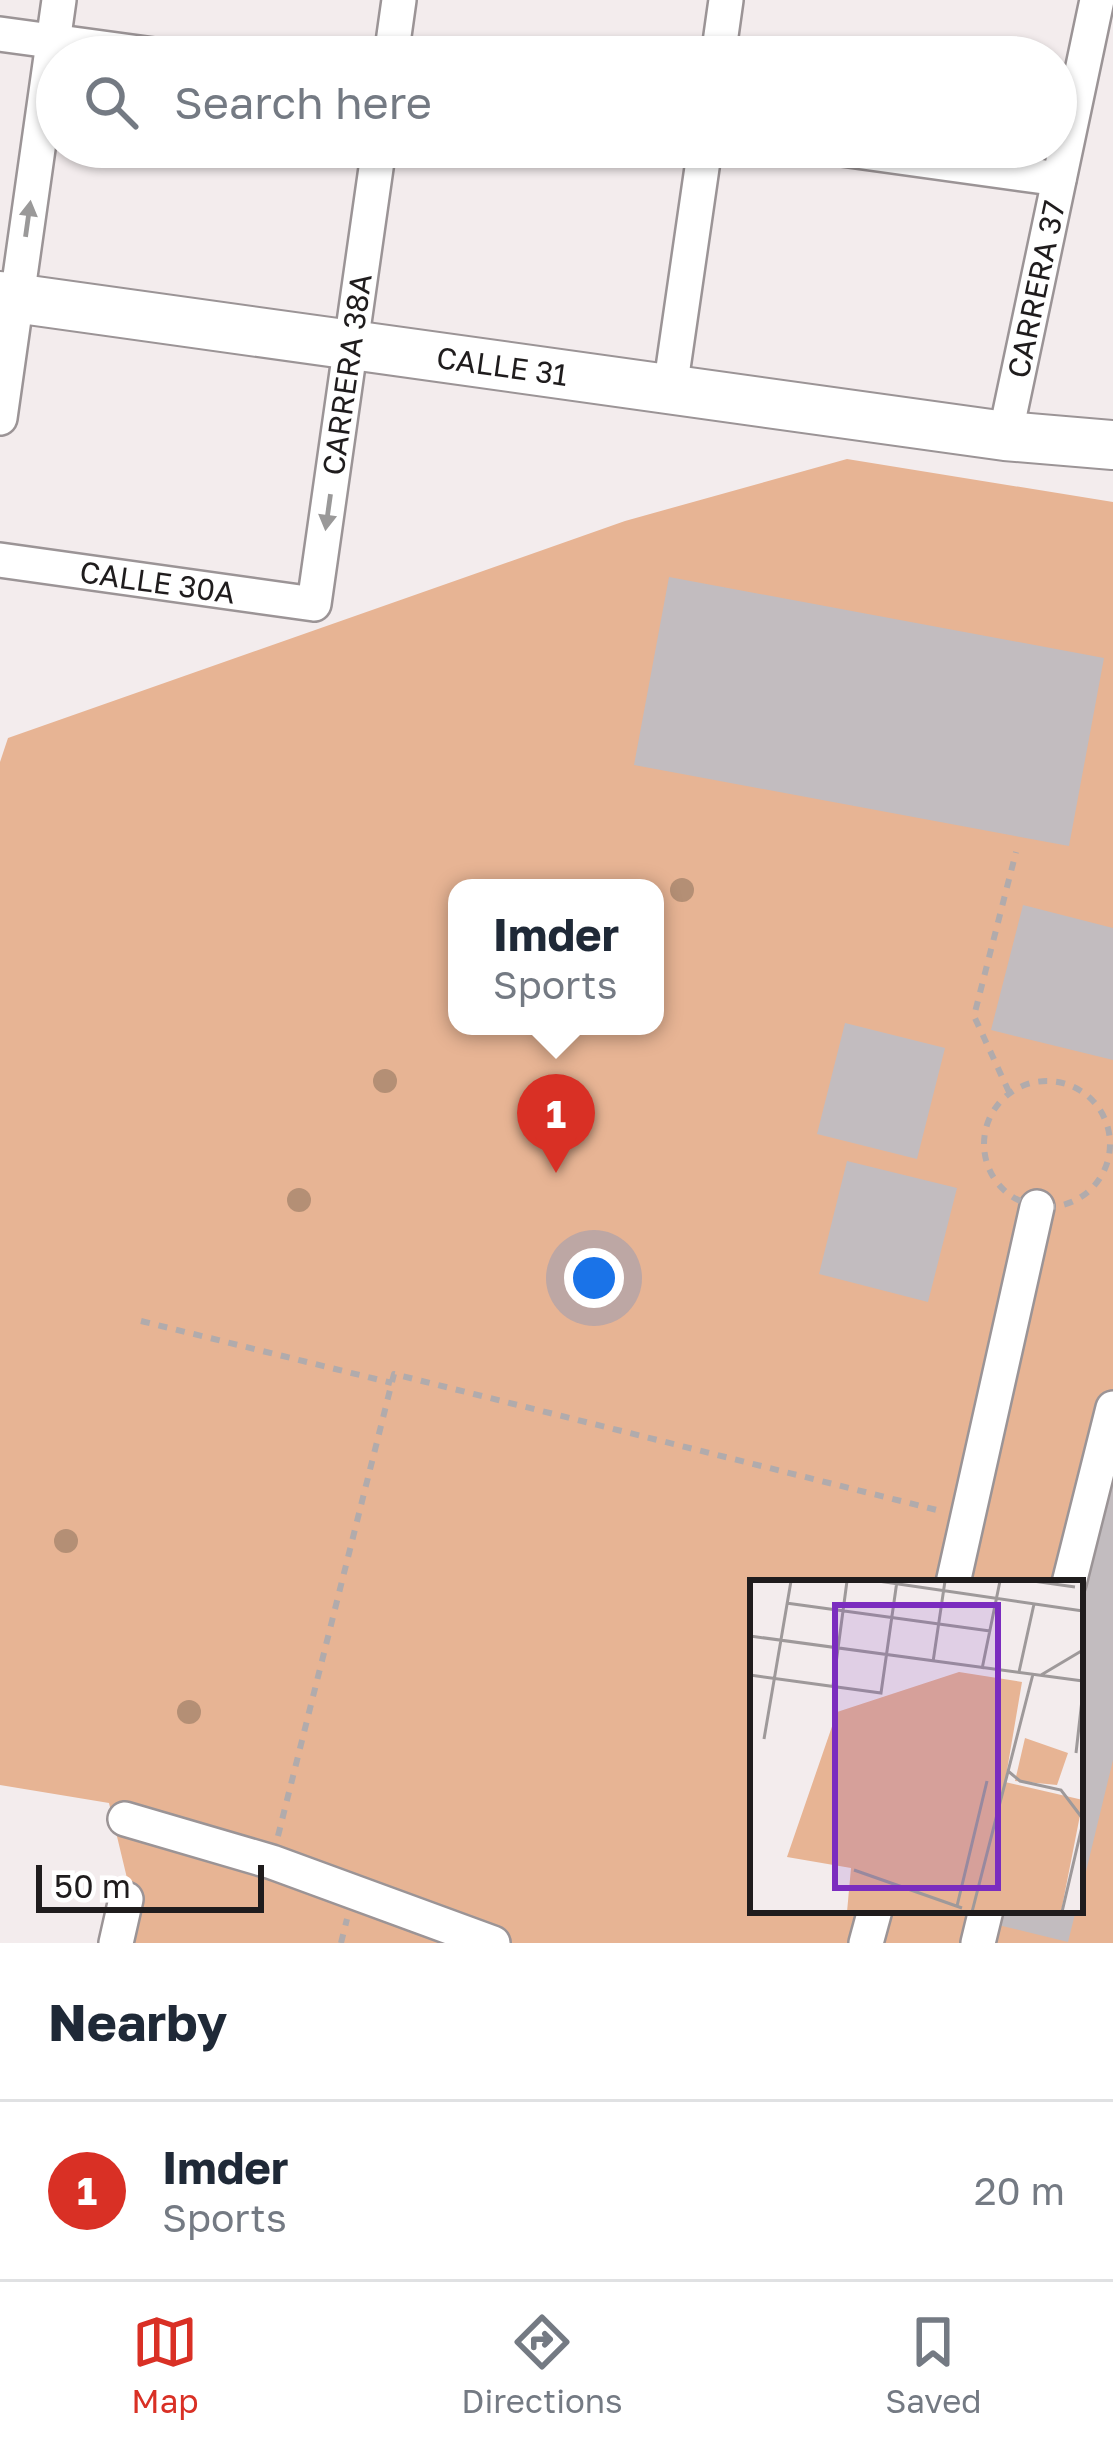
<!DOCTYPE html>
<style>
body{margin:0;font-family:"Golos Text",sans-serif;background:#f6f6f7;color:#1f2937}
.scale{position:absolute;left:36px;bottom:30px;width:228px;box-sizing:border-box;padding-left:12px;border:6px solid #1f1c1d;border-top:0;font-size:33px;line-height:42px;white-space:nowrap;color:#1f1c1d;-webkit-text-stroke:9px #fff;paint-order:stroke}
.you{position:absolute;left:594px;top:1278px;width:42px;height:42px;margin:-30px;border:9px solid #fff;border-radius:50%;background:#1a73e8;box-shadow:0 0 0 18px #1a73e833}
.badge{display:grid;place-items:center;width:78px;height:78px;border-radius:50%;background:#d93025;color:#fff;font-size:39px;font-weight:700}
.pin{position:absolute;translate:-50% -99px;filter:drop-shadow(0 3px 6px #0008)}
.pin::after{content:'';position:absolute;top:63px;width:42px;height:36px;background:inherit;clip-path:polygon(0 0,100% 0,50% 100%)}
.popup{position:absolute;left:448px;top:879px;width:216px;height:156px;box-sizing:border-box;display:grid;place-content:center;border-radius:24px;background:#fff;filter:drop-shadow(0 3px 9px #0005);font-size:39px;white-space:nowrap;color:#747a83}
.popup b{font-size:45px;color:#1f2937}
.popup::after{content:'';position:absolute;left:50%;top:100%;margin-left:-24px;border:24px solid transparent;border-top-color:#fff}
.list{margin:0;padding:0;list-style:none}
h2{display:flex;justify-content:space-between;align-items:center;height:156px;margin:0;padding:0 48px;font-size:51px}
h2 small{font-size:39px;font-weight:400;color:#747a83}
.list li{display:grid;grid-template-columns:78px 1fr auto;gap:36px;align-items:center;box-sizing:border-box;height:180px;padding:0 48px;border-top:3px solid #e0e1e3}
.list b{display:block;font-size:45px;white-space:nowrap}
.list p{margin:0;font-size:39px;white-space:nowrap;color:#747a83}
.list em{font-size:39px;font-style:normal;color:#747a83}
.icon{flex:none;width:66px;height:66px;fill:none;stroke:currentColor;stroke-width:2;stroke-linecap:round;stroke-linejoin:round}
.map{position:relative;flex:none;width:1113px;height:1943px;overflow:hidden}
.search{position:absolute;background:#fff;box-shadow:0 3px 9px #0004;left:36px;right:36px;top:36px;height:132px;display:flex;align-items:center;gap:30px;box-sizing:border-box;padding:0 42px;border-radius:66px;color:#747a83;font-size:45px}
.sheet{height:336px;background:#fff}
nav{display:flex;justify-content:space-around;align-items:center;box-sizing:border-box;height:168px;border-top:3px solid #e0e1e3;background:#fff;font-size:33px;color:#747a83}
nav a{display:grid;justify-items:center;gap:6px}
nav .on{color:#d93025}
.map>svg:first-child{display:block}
</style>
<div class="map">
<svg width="1113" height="1943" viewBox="0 0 1113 1943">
<rect width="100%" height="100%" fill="#f3eced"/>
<path fill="#e7b494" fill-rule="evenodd" d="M847 459 1113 502V1943H121L132 1899 109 1803 0 1785V762L8 738 625 521ZM457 888H655V1026H457ZM753 1583H1080V1910H753Z"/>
<path fill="#c2bcbf" d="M669 577 1104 658 1069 846 634 765Z
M1023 905 1113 928V1060L991 1030Z
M845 1023 945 1048 917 1159 817 1134Z
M847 1161 957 1188 928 1302 819 1274Z
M1113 1462V1760L1082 1888 1080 1590Z
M1001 1910H1076L1068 1942 998 1925Z"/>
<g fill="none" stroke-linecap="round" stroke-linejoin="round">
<g stroke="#9b9496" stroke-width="38">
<g id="street">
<path d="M0 34 169 57"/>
<path d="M391 57 399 0"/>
<path d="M718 57 726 0"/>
<path d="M827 147 1059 179"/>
<path d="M670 389 705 147"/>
<path d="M0 418 59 0"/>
<path id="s1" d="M1005 436 1097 0"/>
<path id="s2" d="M0 560 314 604 379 147"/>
<path d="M953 1583 1037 1207"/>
<path d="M1069 1583 1113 1408"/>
<path d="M125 1819 272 1862 493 1943"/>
<path d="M116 1943 126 1899"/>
<path d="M866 1943 875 1910"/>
<path d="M978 1943 986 1910"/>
</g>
</g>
<g stroke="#9b9496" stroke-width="52">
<g id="secondary">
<path id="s3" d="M0 296 1005 436 1113 445"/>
</g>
</g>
<path stroke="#b1abac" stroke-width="6" stroke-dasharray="9 9" stroke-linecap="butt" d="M984 1144a63 63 0 1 1 126 0a63 63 0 1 1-126 0Z
M1009 1092 974 1016 1016 852
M141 1321 392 1383
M278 1836 394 1374 937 1510
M341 1943 347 1919"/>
<use href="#street" stroke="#fff" stroke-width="33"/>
<use href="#secondary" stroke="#fff" stroke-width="48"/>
</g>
<g fill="#b48f75">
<circle cx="682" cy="890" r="12"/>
<circle cx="385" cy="1081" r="12"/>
<circle cx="299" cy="1200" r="12"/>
<circle cx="66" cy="1541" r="12"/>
<circle cx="189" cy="1712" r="12"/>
</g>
<defs><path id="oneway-solid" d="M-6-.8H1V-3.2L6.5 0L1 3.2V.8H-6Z" transform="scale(3)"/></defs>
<g fill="#9a9999">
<use href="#oneway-solid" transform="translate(28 219) rotate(-82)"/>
<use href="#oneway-solid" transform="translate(328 512) rotate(98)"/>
</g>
<g text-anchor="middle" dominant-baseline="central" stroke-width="9" stroke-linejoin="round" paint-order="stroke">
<g font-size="30" fill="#1f1c1d" stroke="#fff">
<text stroke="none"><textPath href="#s1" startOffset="150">CARRERA 37</textPath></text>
<text stroke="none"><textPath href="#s3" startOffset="507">CALLE 31</textPath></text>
<text stroke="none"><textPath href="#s2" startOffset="549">CARRERA 38A</textPath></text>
<text stroke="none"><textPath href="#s2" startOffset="159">CALLE 30A</textPath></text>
</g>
</g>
<g transform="translate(750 1580)">
<rect width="333" height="333" fill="#f3eced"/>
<path d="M209 92 272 102 255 202 333 220 311 332H97L101 288 37 277 87 132ZM275 158 318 173 307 205 265 201Z" fill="#e7b494"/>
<path fill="none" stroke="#9e999a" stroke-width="3" d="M128 1 333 31M283 1 325 7M36 23 240 51M0 56 333 101M183 82 195 1M232 89 250 1M269 92 284 24M0 95 131 113 147 1M291 95 333 70M83 106 97 1M14 159 41 1M326 173 333 111M258 191 270 201 311 210 333 239M104 290 212 328M207 326 237 201M222 332 283 94M312 332 333 242"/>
<path fill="#7b2cbf" fill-opacity="0.15" stroke="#7b2cbf" stroke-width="6" d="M85 25H248V308H85Z"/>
<rect width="333" height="333" fill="none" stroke="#1f1c1d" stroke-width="6"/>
</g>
</svg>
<div class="scale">50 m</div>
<div class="you"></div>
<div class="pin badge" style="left:556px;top:1173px">1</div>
<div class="popup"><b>Imder</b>Sports</div>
<div class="search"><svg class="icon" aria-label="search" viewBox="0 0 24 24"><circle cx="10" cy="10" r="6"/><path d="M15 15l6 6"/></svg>Search here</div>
</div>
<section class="sheet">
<h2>Nearby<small></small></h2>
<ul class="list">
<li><span class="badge">1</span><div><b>Imder</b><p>Sports</p></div><em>20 m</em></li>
</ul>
</section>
<nav>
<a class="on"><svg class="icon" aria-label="map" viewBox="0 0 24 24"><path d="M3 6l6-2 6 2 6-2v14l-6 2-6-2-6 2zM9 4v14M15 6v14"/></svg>Map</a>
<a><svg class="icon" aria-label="directions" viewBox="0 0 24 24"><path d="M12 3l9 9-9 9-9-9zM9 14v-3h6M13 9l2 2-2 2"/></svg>Directions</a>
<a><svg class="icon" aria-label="saved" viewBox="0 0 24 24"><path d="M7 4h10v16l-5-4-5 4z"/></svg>Saved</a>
</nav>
